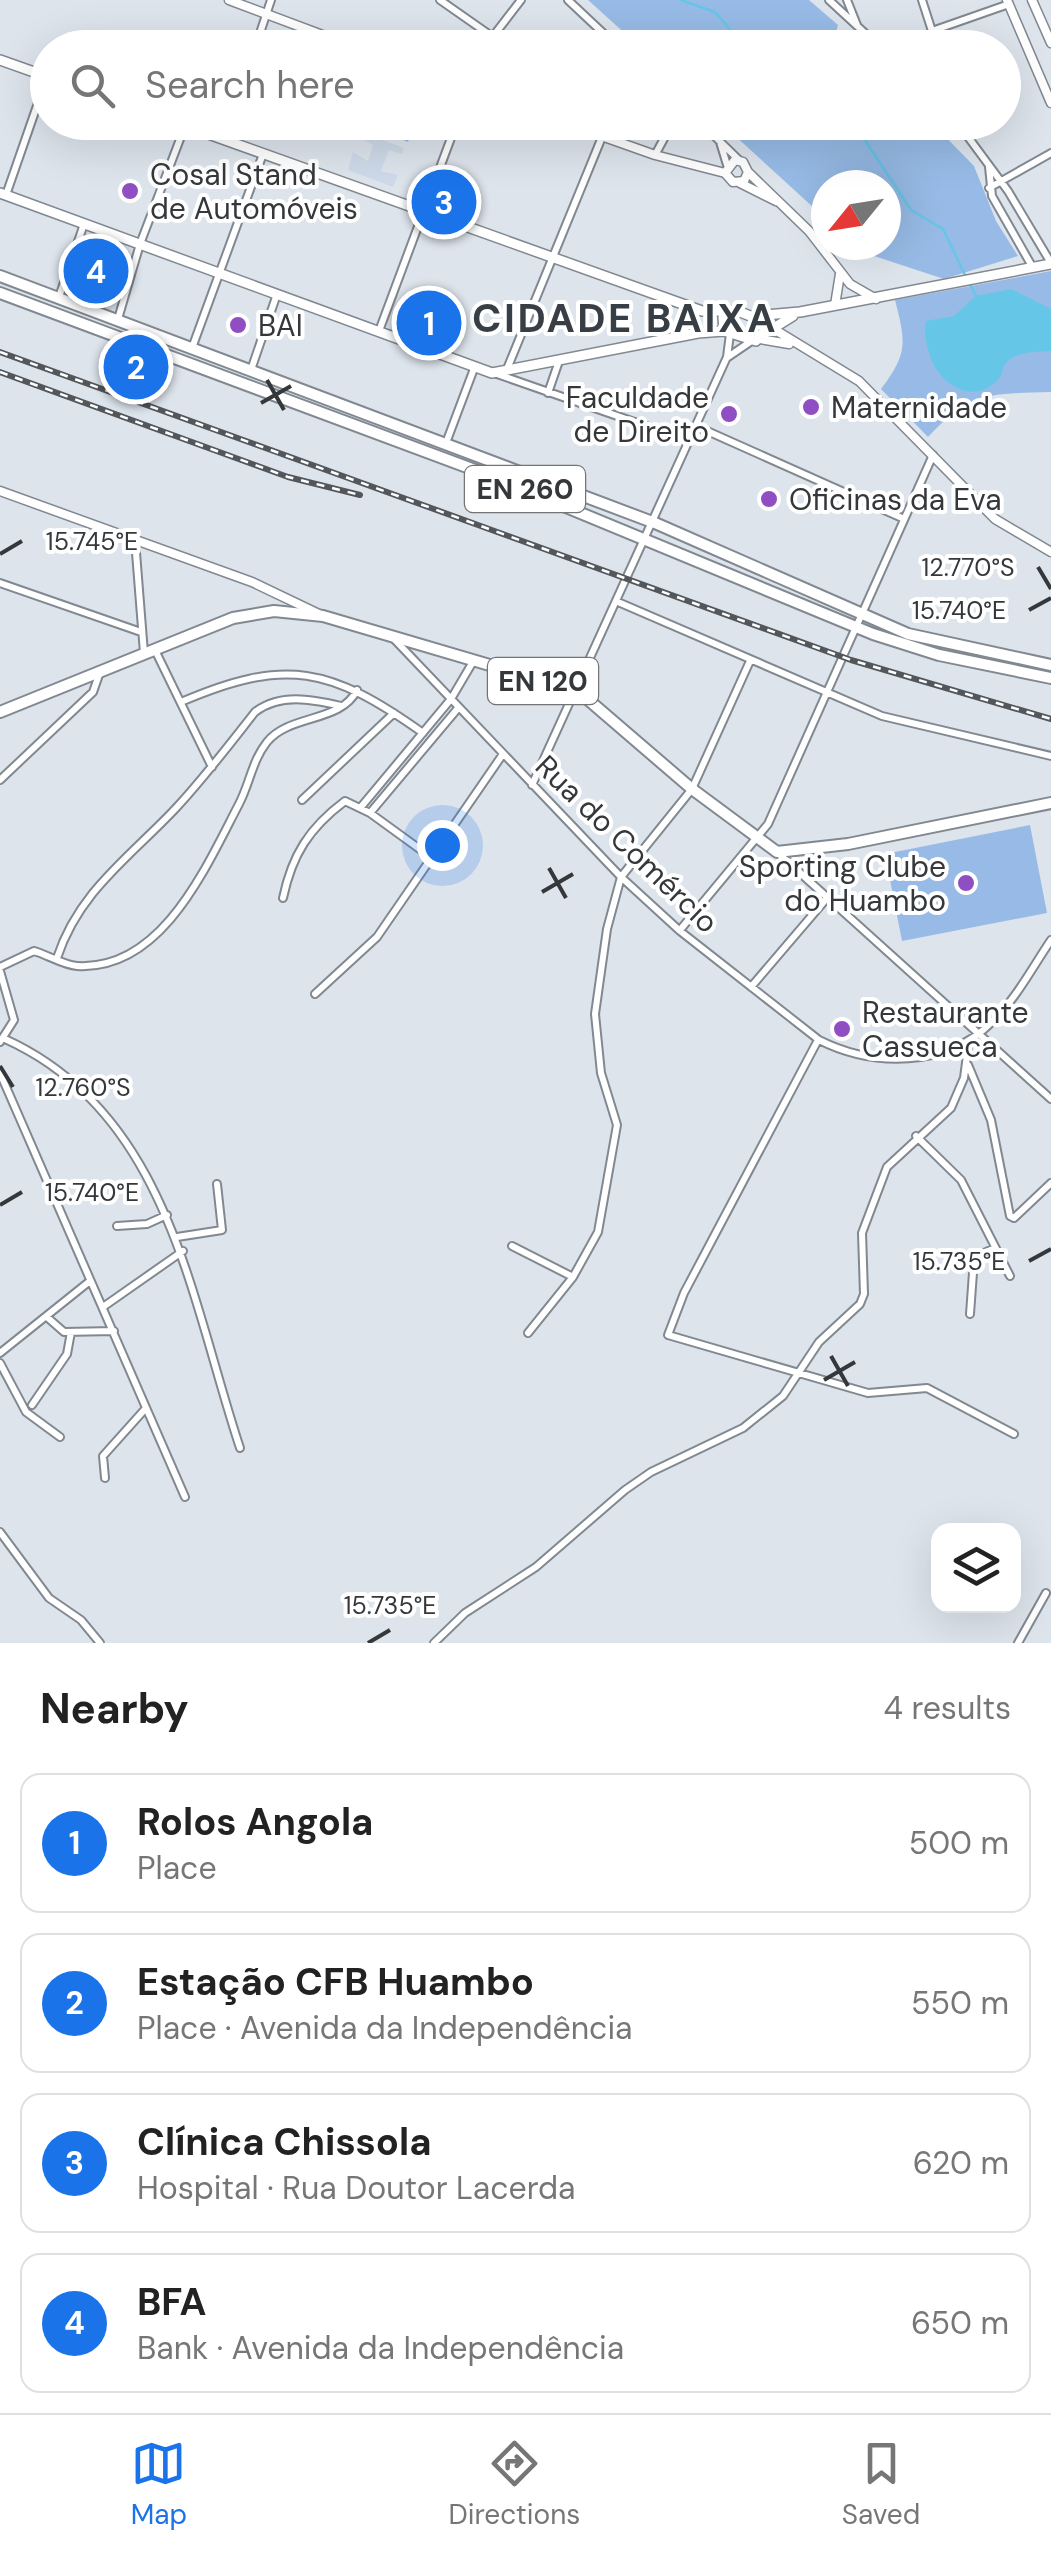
<!DOCTYPE html>
<meta charset="utf-8">
<style>
body{margin:0;font-family:"DM Sans",sans-serif;background:#f2f2f2;color:#222}
.controls{position:absolute;right:30px;bottom:30px;display:grid;overflow:hidden;border-radius:20px;box-shadow:0 10px 40px #0002}
.controls button{width:90px;height:90px;display:grid;place-items:center;padding:0;border:0;border-bottom:2px solid #e0e0e0;background:#fff;color:#222;font:50px sans-serif}
.compass{position:absolute;left:811px;top:170px;width:90px;height:90px;border-radius:50%;background:#fff;box-shadow:0 10px 40px #0002;rotate:240deg}
.you{position:absolute;left:442px;top:845px;width:35px;height:35px;margin:-25px;border:8px solid #fff;border-radius:50%;background:#1a73e8;box-shadow:0 0 0 15px #1a73e833}
.badge{display:grid;place-items:center;width:65px;height:65px;border-radius:50%;background:#1a73e8;color:#fff;font-size:32px;font-weight:700}
.pin{position:absolute;translate:-50% -50%;border:5px solid #fff;box-shadow:0 2px 10px #0006}
.list{margin:0;padding:0;list-style:none}
h2{display:flex;justify-content:space-between;align-items:center;height:130px;margin:0;padding:0 40px;font-size:42px}
h2 small{font-size:32px;font-weight:400;color:#767676}
.list li{display:grid;grid-template-columns:65px 1fr auto;gap:30px;align-items:center;box-sizing:border-box;height:140px;margin:0 20px 20px;padding:0 20px;border:2px solid #e0e0e0;border-radius:20px}
.list b{display:block;font-size:38px;white-space:nowrap}
.list p{margin:0;font-size:32px;white-space:nowrap;color:#767676}
.list em{font-size:32px;font-style:normal;color:#767676}
.icon{flex:none;width:55px;height:55px;fill:none;stroke:currentColor;stroke-width:2;stroke-linecap:round;stroke-linejoin:round}
.map{position:relative;flex:none;width:1051px;height:1643px;overflow:hidden}
.search{position:absolute;background:#fff;box-shadow:0 10px 40px #0002;left:30px;right:30px;top:30px;height:110px;display:flex;align-items:center;gap:25px;box-sizing:border-box;padding:0 35px;border-radius:55px;color:#767676;font-size:38px}
.sheet{height:770px;background:#fff}
nav{display:flex;justify-content:space-around;align-items:center;box-sizing:border-box;height:140px;border-top:2px solid #e0e0e0;background:#fff;font-size:28px;color:#767676}
nav a{display:grid;justify-items:center;gap:5px}
nav .on{color:#1a73e8}
.map>svg:first-child{display:block}
</style>
<div class="map">
<svg width="1051" height="1643" viewBox="0 0 1051 1643">
<rect width="100%" height="100%" fill="#dde4ec"/>
<path fill="#cedae9" d="M364 133 404 148 402 154 389 150 381 171 398 175 393 187 348 170 353 152 368 161 373 145 362 139Z"/>
<path fill="#97bbe6" d="M588 0H809L838 25 832 47H640Z
M384 122 414 124 408 142 381 131Z
M721 123H932L974 166 996 221 1018 256 944 279 862 252 854 245H886V185H826V219Z
M1051 271V392C990 394 971 391 928 437L881 389C908 353 906 343 895 300Z
M1030 825 1047 913 902 941 885 854Z"/>
<path fill="#66c6e8" d="M1011 289 1051 309V351C1037 352 1016 351 1006 363 1002 367 1003 373 1000 377 979 404 949 390 935 367 928 354 923 335 926 321L954 316 976 296Z"/>
<g fill="none" stroke-linecap="round" stroke-linejoin="round">
<path stroke="#66c6e8" stroke-width="2.5" d="M681 0 715 12 746 48
M853 122 911 210 943 229 966 277
M970 284 976 296"/>
<g stroke="#818890" stroke-width="10">
<path id="minor" d="M440 0 490 35
M568 0 619 48
M829 0 881 48
M847 0 857 25
M922 0 932 31
M255 48 271 0
M484 48 521 0
M915 48 932 31 1009 4
M700 122 739 160
M957 122 1008 191 1051 263
M225 140 231 122
M720 142 727 165
M655 155 673 122
M989 167 992 196 1033 268
M989 188 1051 153
M6 195 47 77
M59 297 84 224
M118 319 140 244 185 126
M379 331 457 122
M192 348 263 154
M728 357 750 342
M507 369 602 137
M251 370 277 294
M497 374 689 441
M548 393 559 361
M696 426 902 518
M446 443 475 366
M135 540 144 653
M0 583 141 632
M618 602 882 716 1051 756
M394 639 621 877 680 931 819 1040C873 1067 946 1068 992 1022 1016 999 1032 968 1051 940
M154 648 212 767
M181 702C286 657 330 667 423 733
M0 780 93 692 100 672
M532 785 727 357 730 334
M302 800 394 713
M361 807 451 699 474 660
M370 813 459 707
M778 853 1051 1099
M283 898C292 855 309 828 345 801L370 813 432 858
M680 930 768 824 933 455
M57 958C79 891 130 857 176 808 204 778 229 745 255 712 280 693 311 699 341 706
M0 967 34 951C48 955 63 965 77 966 162 971 206 867 239 804 250 783 252 761 267 742 289 714 341 723 357 690
M0 971 14 1020 0 1042
M751 987 827 898
M315 994 377 937 503 754
M5 1039C168 1113 190 1297 240 1448
M818 1040 684 1293 668 1335 868 1393 927 1388 1014 1434
M968 1065 991 1120 1010 1216 1014 1218 1051 1183
M0 1073 185 1497
M916 1136 961 1180 1010 1276
M117 1226 147 1224 167 1215
M177 1237 222 1230 217 1184
M512 1246 573 1277
M964 1262 995 1248
M103 1307 183 1251
M970 1314 974 1259
M48 1318 64 1332 114 1331
M528 1333 573 1277 598 1232 617 1125 601 1073 595 1014 607 929 621 877 692 789 750 661
M0 1353 90 1281
M0 1363 26 1412 60 1437
M32 1405 67 1354 71 1332
M105 1478 103 1456 146 1408
M0 1532 49 1598 81 1620 100 1643
M434 1643 465 1613 536 1567 625 1490 651 1472 743 1428 783 1396 819 1342 860 1304 864 1294 862 1233 887 1167 951 1108 964 1078 969 1040
M1018 1643 1046 1593"/>
</g>
<g stroke="#818890" stroke-width="11">
<path id="tertiary" d="M229 0 357 48
M1007 0 1051 103
M1032 0 1051 43
M562 122 655 155 725 173 733 182 744 181 748 172 743 162 735 160 725 173
M748 172 809 231 850 284 876 299
M740 183 776 201
M835 305 840 274
M772 328 859 381 995 519 1051 552
M760 339 789 344
M0 491 252 582 319 614"/>
</g>
<g stroke="#818890" stroke-width="12">
<path id="secondary" d="M0 60 48 77
M175 122 702 311H727
M0 193 492 373 698 333 724 331 756 341 765 330 758 319 735 310 723 317 724 331
M754 316 800 312 1051 264
M764 334 793 316
M683 335 689 306"/>
</g>
<g stroke="#818890" stroke-width="14">
<path id="primary" d="M0 276 655 523 908 634 1051 665
M0 293 491 476 873 634 939 655 1051 678
M0 712 233 618 274 611 323 616 578 691 692 789 777 852 848 844 1051 803"/>
</g>
<use href="#minor" stroke="#fff" stroke-width="6"/>
<use href="#tertiary" stroke="#fff" stroke-width="8"/>
<use href="#secondary" stroke="#fff" stroke-width="9"/>
<use href="#primary" stroke="#fff" stroke-width="10"/>
<g stroke="#53575b" stroke-width="6">
<path id="rail" d="M0 352 851 660 1051 719
M0 372 288 477 360 495"/>
</g>
<use href="#rail" stroke="#fff" stroke-width="2.5" stroke-dasharray="8" stroke-linecap="butt"/>
</g>
<path fill="none" stroke="#35383b" stroke-width="4" d="M267 380 284 410M261 403 291 386M0 554 22 541M1038 567 1051 589M1029 610 1051 598M549 868 566 898M542 892 573 874M0 1066 13 1087M0 1205 22 1192M1029 1261 1051 1249M831 1356 848 1386M824 1380 855 1362M368 1643 390 1630"/>
<g fill="#904ec3" stroke="#fff" stroke-width="4">
<circle cx="130" cy="191" r="10"/>
<circle cx="238" cy="325" r="10"/>
<circle cx="811" cy="407" r="10"/>
<circle cx="729" cy="414" r="10"/>
<circle cx="769" cy="499" r="10"/>
<circle cx="966" cy="883" r="10"/>
<circle cx="842" cy="1029" r="10"/>
</g>
<g text-anchor="middle" dominant-baseline="central" stroke-width="8" stroke-linejoin="round" paint-order="stroke">
<g fill="#fff" stroke="#727476" stroke-width="2.5">
<rect x="465" y="466" width="120" height="46" rx="8"/>
<rect x="488" y="658" width="110" height="46" rx="8"/>
</g>
<g font-size="28" font-weight="bold" fill="#35383b">
<text x="525" y="489">EN 260</text>
<text x="543" y="681">EN 120</text>
</g>
<g font-size="30" fill="#35383b" stroke="#fff" text-anchor="start">
<text x="150" y="174">Cosal Stand<tspan x="150" dy="34">de Automóveis</tspan></text>
<text x="258" y="325">BAI</text>
<text x="709" y="397" text-anchor="end">Faculdade<tspan x="709" dy="34">de Direito</tspan></text>
<text x="831" y="407">Maternidade</text>
<text x="789" y="499">Oficinas da Eva</text>
<text x="946" y="866" text-anchor="end">Sporting Clube<tspan x="946" dy="34">do Huambo</tspan></text>
<text x="862" y="1012">Restaurante<tspan x="862" dy="34">Cassueca</tspan></text>
</g>
<g font-size="30" fill="#35383b" stroke="#fff">
<text transform="translate(627 844) rotate(44)">Rua do Comércio</text>
</g>
<g font-size="40" font-weight="bold" letter-spacing="2.5" fill="#383e45" stroke="#fff">
<text x="625" y="318">CIDADE BAIXA</text>
</g>
</g>
<g font-size="25" text-anchor="middle" fill="#35383b" stroke="#fff" stroke-width="8" stroke-linejoin="round" paint-order="stroke">
<text x="92" y="550">15.745°E</text>
<text x="968" y="576">12.770°S</text>
<text x="959" y="619">15.740°E</text>
<text x="83" y="1096">12.760°S</text>
<text x="92" y="1201">15.740°E</text>
<text x="959" y="1270">15.735°E</text>
<text x="390" y="1614">15.735°E</text>
</g>
</svg>
<div class="controls">
<button><svg class="icon" aria-label="layers" viewBox="0 0 24 24"><path d="M12 4l9 5-9 5-9-5zM3 14l9 5 9-5"/></svg></button>
</div>
<svg class="compass" viewBox="-18 -18 36 36"><path d="M0-13l5 13h-10z" fill="#e53935"/><path d="M0 13l5-13h-10z" fill="#767676"/></svg>
<div class="you"></div>
<div class="pin badge" style="left:429px;top:323px">1</div>
<div class="pin badge" style="left:136px;top:367px">2</div>
<div class="pin badge" style="left:444px;top:202px">3</div>
<div class="pin badge" style="left:96px;top:271px">4</div>
<div class="search"><svg class="icon" aria-label="search" viewBox="0 0 24 24"><circle cx="10" cy="10" r="6"/><path d="M15 15l6 6"/></svg>Search here</div>
</div>
<section class="sheet">
<h2>Nearby<small>4 results</small></h2>
<ul class="list">
<li><span class="badge">1</span><div><b>Rolos Angola</b><p>Place</p></div><em>500 m</em></li>
<li><span class="badge">2</span><div><b>Estação CFB Huambo</b><p>Place · Avenida da Independência</p></div><em>550 m</em></li>
<li><span class="badge">3</span><div><b>Clínica Chissola</b><p>Hospital · Rua Doutor Lacerda</p></div><em>620 m</em></li>
<li><span class="badge">4</span><div><b>BFA</b><p>Bank · Avenida da Independência</p></div><em>650 m</em></li>
</ul>
</section>
<nav>
<a class="on"><svg class="icon" aria-label="map" viewBox="0 0 24 24"><path d="M3 6l6-2 6 2 6-2v14l-6 2-6-2-6 2zM9 4v14M15 6v14"/></svg>Map</a>
<a><svg class="icon" aria-label="directions" viewBox="0 0 24 24"><path d="M12 3l9 9-9 9-9-9zM9 14v-3h6M13 9l2 2-2 2"/></svg>Directions</a>
<a><svg class="icon" aria-label="saved" viewBox="0 0 24 24"><path d="M7 4h10v16l-5-4-5 4z"/></svg>Saved</a>
</nav>
